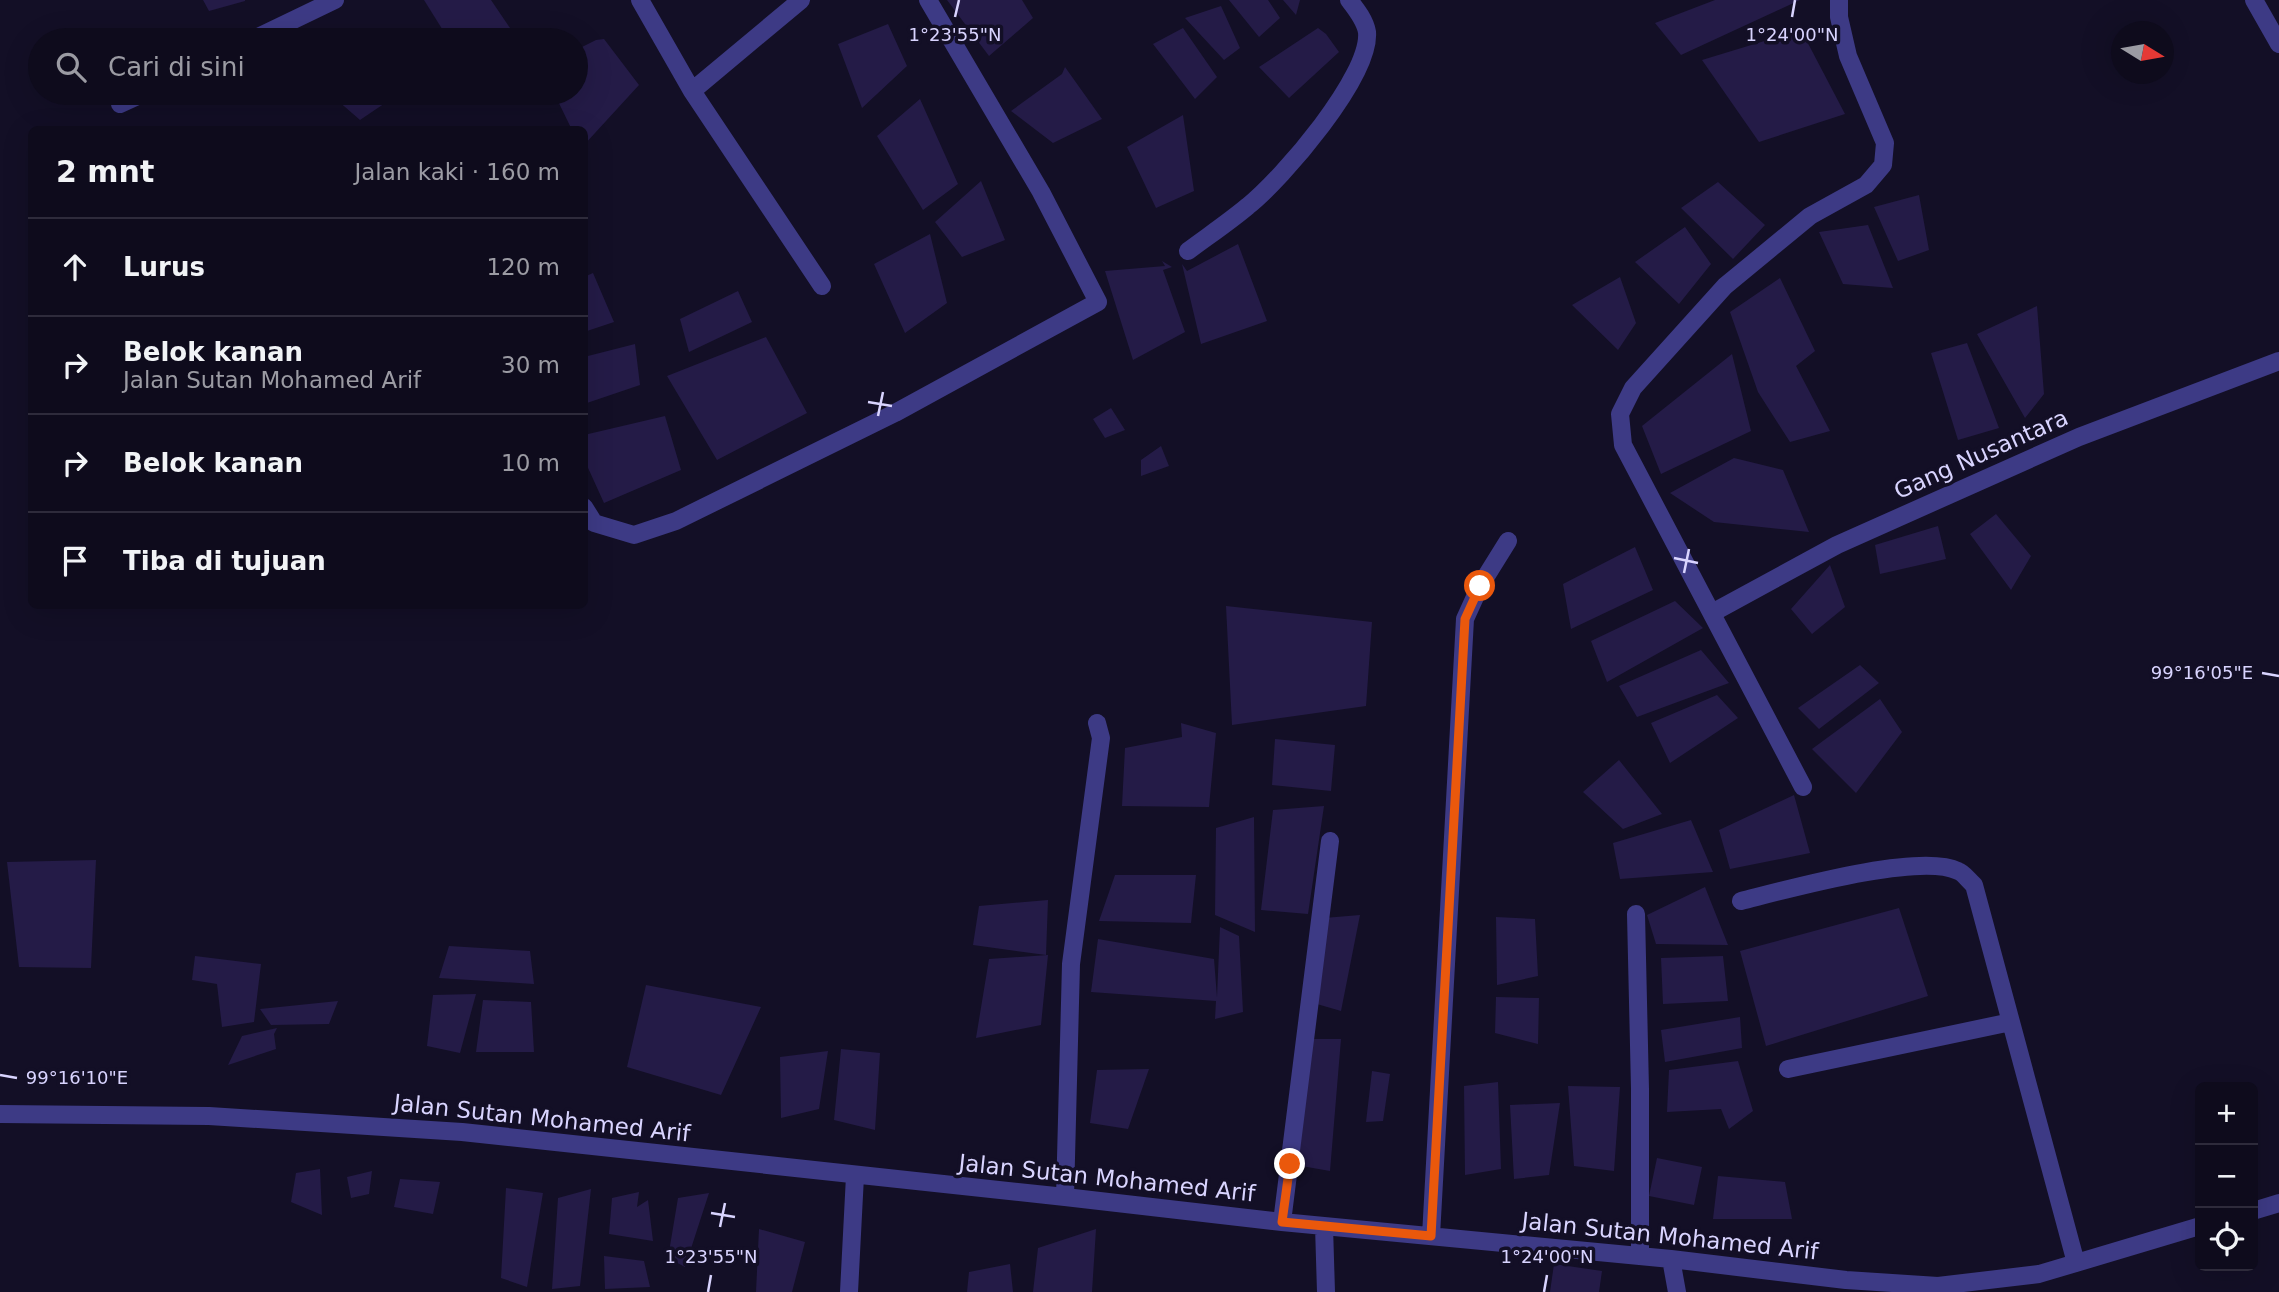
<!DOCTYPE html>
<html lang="id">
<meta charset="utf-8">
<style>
body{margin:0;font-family:"DejaVu Sans",sans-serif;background:#1c1929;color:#f1f3f6}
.controls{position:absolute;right:21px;bottom:21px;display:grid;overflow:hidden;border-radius:10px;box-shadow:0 7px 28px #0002}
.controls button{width:63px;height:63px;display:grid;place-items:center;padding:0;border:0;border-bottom:2px solid #2e2b3b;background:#0e0b1c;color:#f1f3f6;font:35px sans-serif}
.compass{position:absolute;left:2111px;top:21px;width:63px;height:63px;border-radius:50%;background:#0e0b1c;box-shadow:0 7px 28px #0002;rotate:101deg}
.stop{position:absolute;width:21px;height:21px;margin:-16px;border:5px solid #ea580c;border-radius:50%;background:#fff}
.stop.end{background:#ea580c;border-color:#fff;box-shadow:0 2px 7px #0008}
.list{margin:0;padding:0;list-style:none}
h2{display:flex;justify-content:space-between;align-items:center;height:91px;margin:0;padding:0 28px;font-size:30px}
h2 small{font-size:23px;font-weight:400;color:#9b9ba3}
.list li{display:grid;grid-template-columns:46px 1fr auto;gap:21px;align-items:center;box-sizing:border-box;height:98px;padding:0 28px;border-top:2px solid #2e2b3b}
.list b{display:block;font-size:26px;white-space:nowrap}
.list p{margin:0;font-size:23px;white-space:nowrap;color:#9b9ba3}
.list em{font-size:23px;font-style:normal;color:#9b9ba3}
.icon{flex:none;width:38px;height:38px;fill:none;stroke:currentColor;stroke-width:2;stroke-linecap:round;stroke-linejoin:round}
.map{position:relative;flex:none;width:2279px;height:1292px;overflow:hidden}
.search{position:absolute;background:#0e0b1c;box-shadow:0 7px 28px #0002;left:28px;top:28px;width:560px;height:77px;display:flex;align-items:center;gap:18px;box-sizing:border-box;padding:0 24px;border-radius:38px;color:#9b9ba3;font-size:26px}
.panel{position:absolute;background:#0e0b1c;box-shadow:0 7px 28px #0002;left:28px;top:126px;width:560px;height:483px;border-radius:10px}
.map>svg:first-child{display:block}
</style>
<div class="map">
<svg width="2279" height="1292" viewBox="0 0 2279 1292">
<rect width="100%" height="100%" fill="#130f26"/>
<path fill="#241b47" d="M203 0H245V1L209 11Z
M424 0H491L512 31 494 40H449Z
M947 0H1022L1033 18 989 56Z
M1229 0H1268L1280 18 1259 37Z
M1283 0H1300L1296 15Z
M1715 0H1800L1681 55 1655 23Z
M1221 6 1240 48 1224 60 1185 18Z
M888 24 907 66 862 108 838 44Z
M1183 28 1217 77 1195 99 1153 44Z
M1318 28 1326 34 1339 52 1289 98 1259 67Z
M1801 30 1845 114 1759 142 1702 60Z
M604 39 639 85 584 145V130H572L554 93H576V50L596 40Z
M1065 67 1102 119 1053 143 1011 111 1062 74Z
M329 93H400L360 120Z
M920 99 958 184 923 210 877 136Z
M1183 115 1194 191 1156 208 1127 147Z
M981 181 1005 240 962 257 935 222Z
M1718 182 1765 225 1733 259 1681 208Z
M1919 195 1929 250 1898 261 1874 207Z
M1868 225 1893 288 1843 284 1819 232Z
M1685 227 1711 264 1679 304 1635 262Z
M930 234 947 303 905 333 874 264Z
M1238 244 1267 321 1201 344 1182 264 1187 271Z
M1162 261 1172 267 1163 270 1185 332 1133 360 1105 271 1165 266Z
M593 273 614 322 584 332V277Z
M1620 277 1636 323 1618 350 1572 305Z
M1780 278 1815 351 1796 366 1830 431 1790 442 1758 392 1730 312Z
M738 291 752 322 689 352 680 319Z
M2037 306 2044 394 2025 418 1977 334Z
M766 337 807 413 717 460 667 376Z
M1967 343 1999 428 1958 440 1931 353Z
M635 344 640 385 584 404V357Z
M1732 354 1751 431 1661 474 1642 426Z
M1111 408 1125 430 1105 438 1093 419Z
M665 416 681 470 604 503 584 459V435Z
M1161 446 1169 466 1141 476V460Z
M1734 458 1783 470 1809 532 1714 522 1670 493Z
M1996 514 2031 556 2011 590 1970 534Z
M1938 526 1946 559 1880 574 1875 545Z
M1635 547 1653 590 1571 629 1563 584Z
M1830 565 1845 607 1812 634 1791 609Z
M1675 601 1703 628 1607 682 1591 641Z
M1226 606 1372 622 1366 706 1232 725Z
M1701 650 1729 683 1637 717 1619 686Z
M1860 665 1879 683 1819 729 1798 708Z
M1717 695 1738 718 1670 763 1651 723Z
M1880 699 1902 732 1856 793 1812 749Z
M1181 723 1216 733 1209 807 1122 806 1125 748 1182 737Z
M1275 739 1335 745 1331 791 1272 785Z
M1619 760 1662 814 1623 829 1583 792Z
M1794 795 1810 853 1730 869 1719 830Z
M1324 806 1308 914 1261 910 1273 810Z
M1254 817 1255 932 1215 915 1216 828Z
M1691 820 1713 872 1620 879 1613 843Z
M96 860 91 968 19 967 7 862Z
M1115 875H1196L1191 923 1099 921Z
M1705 887 1728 945 1656 944 1647 915Z
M1048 900 1046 955 973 945 979 906Z
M1899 908 1928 996 1766 1046 1740 951Z
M1360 915 1341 1011 1310 1002 1324 918Z
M1496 917 1535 919 1538 976 1497 985Z
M1220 927 1239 936 1243 1012 1215 1019 1216 1001 1091 992 1098 939 1214 959 1217 997Z
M449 946 530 951 534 984 439 978Z
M1048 955 1041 1025 976 1038 989 959Z
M195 956 261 964 254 1022 222 1027 217 984 192 980Z
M1723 956 1728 1001 1663 1004 1661 958Z
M646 985 761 1007 721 1095 627 1067Z
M476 994 460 1053 427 1046 433 995Z
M1496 997 1539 998 1538 1044 1495 1033Z
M483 1000 531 1002 534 1052H476Z
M338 1001 329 1024 271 1025 260 1009Z
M1740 1017 1742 1048 1665 1062 1661 1030Z
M277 1028 274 1034 276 1049 228 1065 242 1036Z
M1305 1039H1341L1330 1171 1290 1164Z
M841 1049 880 1053 875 1130 834 1120Z
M828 1051 819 1109 781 1118 780 1057Z
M1738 1061 1753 1111 1729 1129 1721 1109 1667 1112 1669 1070Z
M1149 1069 1128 1129 1090 1123 1097 1070Z
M1372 1071 1390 1074 1383 1121 1366 1122Z
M1498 1082 1501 1169 1465 1175 1464 1086Z
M1568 1086 1620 1087 1614 1171 1574 1166Z
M1560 1103 1549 1175 1514 1179 1510 1105Z
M1657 1158 1702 1167 1694 1205 1649 1196Z
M320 1169 322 1215 291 1202 296 1173Z
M372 1171 369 1194 351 1198 347 1177Z
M1718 1176 1785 1182 1792 1219H1713Z
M400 1179 440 1182 433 1214 394 1207Z
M506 1188 543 1193 527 1287 501 1278Z
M591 1189 580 1286 552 1289 558 1198Z
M639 1192 637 1207 648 1200 653 1241 609 1234 612 1198Z
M709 1193 685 1267 668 1258 678 1198Z
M759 1229 805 1242 792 1292H756Z
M1096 1229 1092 1292H1033L1038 1248Z
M604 1256 644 1261 650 1287 605 1289Z
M1010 1264 1013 1292H967L969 1272Z
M1554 1264 1602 1271 1599 1292H1550Z"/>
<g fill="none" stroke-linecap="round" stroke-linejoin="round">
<path stroke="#3d3a85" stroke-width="18" d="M640 0 692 91 822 286
M2254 0 2279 44
M252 40 335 0
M692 91 801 0
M120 104 144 93
M1188 251C1208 236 1229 222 1248 206 1282 179 1371 76 1367 32 1365 20 1356 9 1349 0
M584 507 594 523 634 535 676 521 895 413 1098 302 1041 192 928 0
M1712 613 1837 545 2079 437 2279 361
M1803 787 1623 445 1620 414 1633 388 1725 286 1810 216 1866 185 1883 165 1885 143 1848 56 1839 17V0
M1741 901C1785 890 1920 852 1958 871 1964 873 1969 881 1974 885L2076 1263
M1636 914 1640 1089V1256
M1788 1069 2011 1022
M0 1114 209 1116 462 1132 1065 1197 1282 1222 1671 1259 1846 1280 1938 1286 2039 1274 2200 1226
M1065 1197 1071 964 1101 738 1097 723
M2253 1211 2279 1203
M1282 1222 1330 841
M1324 1226 1326 1292
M1431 1236 1465 619 1480 586 1508 541
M1671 1259 1677 1292
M849 1292 855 1176"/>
</g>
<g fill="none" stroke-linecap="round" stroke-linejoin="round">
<path stroke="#ea580c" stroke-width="9" d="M1290 1164 1282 1222 1431 1236 1465 619 1480 586"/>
</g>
<path fill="none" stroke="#d9d4ff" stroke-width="2.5" d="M955 17 959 0M1792 17 1795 0M868 402 892 406M878 416 883 392M1674 558 1698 563M1684 573 1689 549M2262 673 2279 676M0 1075 17 1078M711 1213 735 1217M720 1227 725 1203M708 1292 711 1275M1544 1292 1547 1275"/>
<g text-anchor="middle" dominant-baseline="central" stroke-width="7" stroke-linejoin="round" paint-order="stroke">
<g font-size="23" fill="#d9d4ff" stroke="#130f26">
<text transform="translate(1981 454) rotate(-24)">Gang Nusantara</text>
<text transform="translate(542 1118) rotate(6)">Jalan Sutan Mohamed Arif</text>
<text transform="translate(1107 1178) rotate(6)">Jalan Sutan Mohamed Arif</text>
<text transform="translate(1670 1236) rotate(6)">Jalan Sutan Mohamed Arif</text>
</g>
</g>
<g font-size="18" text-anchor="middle" fill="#d9d4ff" stroke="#130f26" stroke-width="7" stroke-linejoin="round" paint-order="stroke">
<text x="955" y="41">1°23'55"N</text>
<text x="1792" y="41">1°24'00"N</text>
<text x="2202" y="679">99°16'05"E</text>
<text x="77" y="1084">99°16'10"E</text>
<text x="711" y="1263">1°23'55"N</text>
<text x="1547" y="1263">1°24'00"N</text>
</g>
</svg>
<div class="controls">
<button>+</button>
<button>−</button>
<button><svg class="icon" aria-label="locate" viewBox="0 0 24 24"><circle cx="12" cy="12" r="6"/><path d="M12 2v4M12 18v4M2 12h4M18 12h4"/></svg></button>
</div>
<svg class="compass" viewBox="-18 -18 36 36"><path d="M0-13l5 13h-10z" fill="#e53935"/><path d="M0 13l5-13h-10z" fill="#9b9ba3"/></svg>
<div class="stop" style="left:1480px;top:586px"></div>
<div class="stop end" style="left:1290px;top:1164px"></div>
<div class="search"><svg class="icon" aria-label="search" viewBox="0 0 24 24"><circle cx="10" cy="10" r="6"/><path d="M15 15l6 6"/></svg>Cari di sini</div>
<section class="panel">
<h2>2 mnt<small>Jalan kaki · 160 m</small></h2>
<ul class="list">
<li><svg class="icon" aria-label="ahead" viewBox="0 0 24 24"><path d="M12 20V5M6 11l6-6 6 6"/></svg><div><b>Lurus</b></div><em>120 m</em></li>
<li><svg class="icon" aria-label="right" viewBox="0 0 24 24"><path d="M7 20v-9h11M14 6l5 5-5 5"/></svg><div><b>Belok kanan</b><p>Jalan Sutan Mohamed Arif</p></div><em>30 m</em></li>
<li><svg class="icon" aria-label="right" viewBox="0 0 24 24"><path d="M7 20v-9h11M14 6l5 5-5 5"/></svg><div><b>Belok kanan</b></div><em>10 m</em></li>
<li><svg class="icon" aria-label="arrive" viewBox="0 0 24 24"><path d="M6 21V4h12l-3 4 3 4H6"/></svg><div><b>Tiba di tujuan</b></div></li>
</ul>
</section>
</div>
